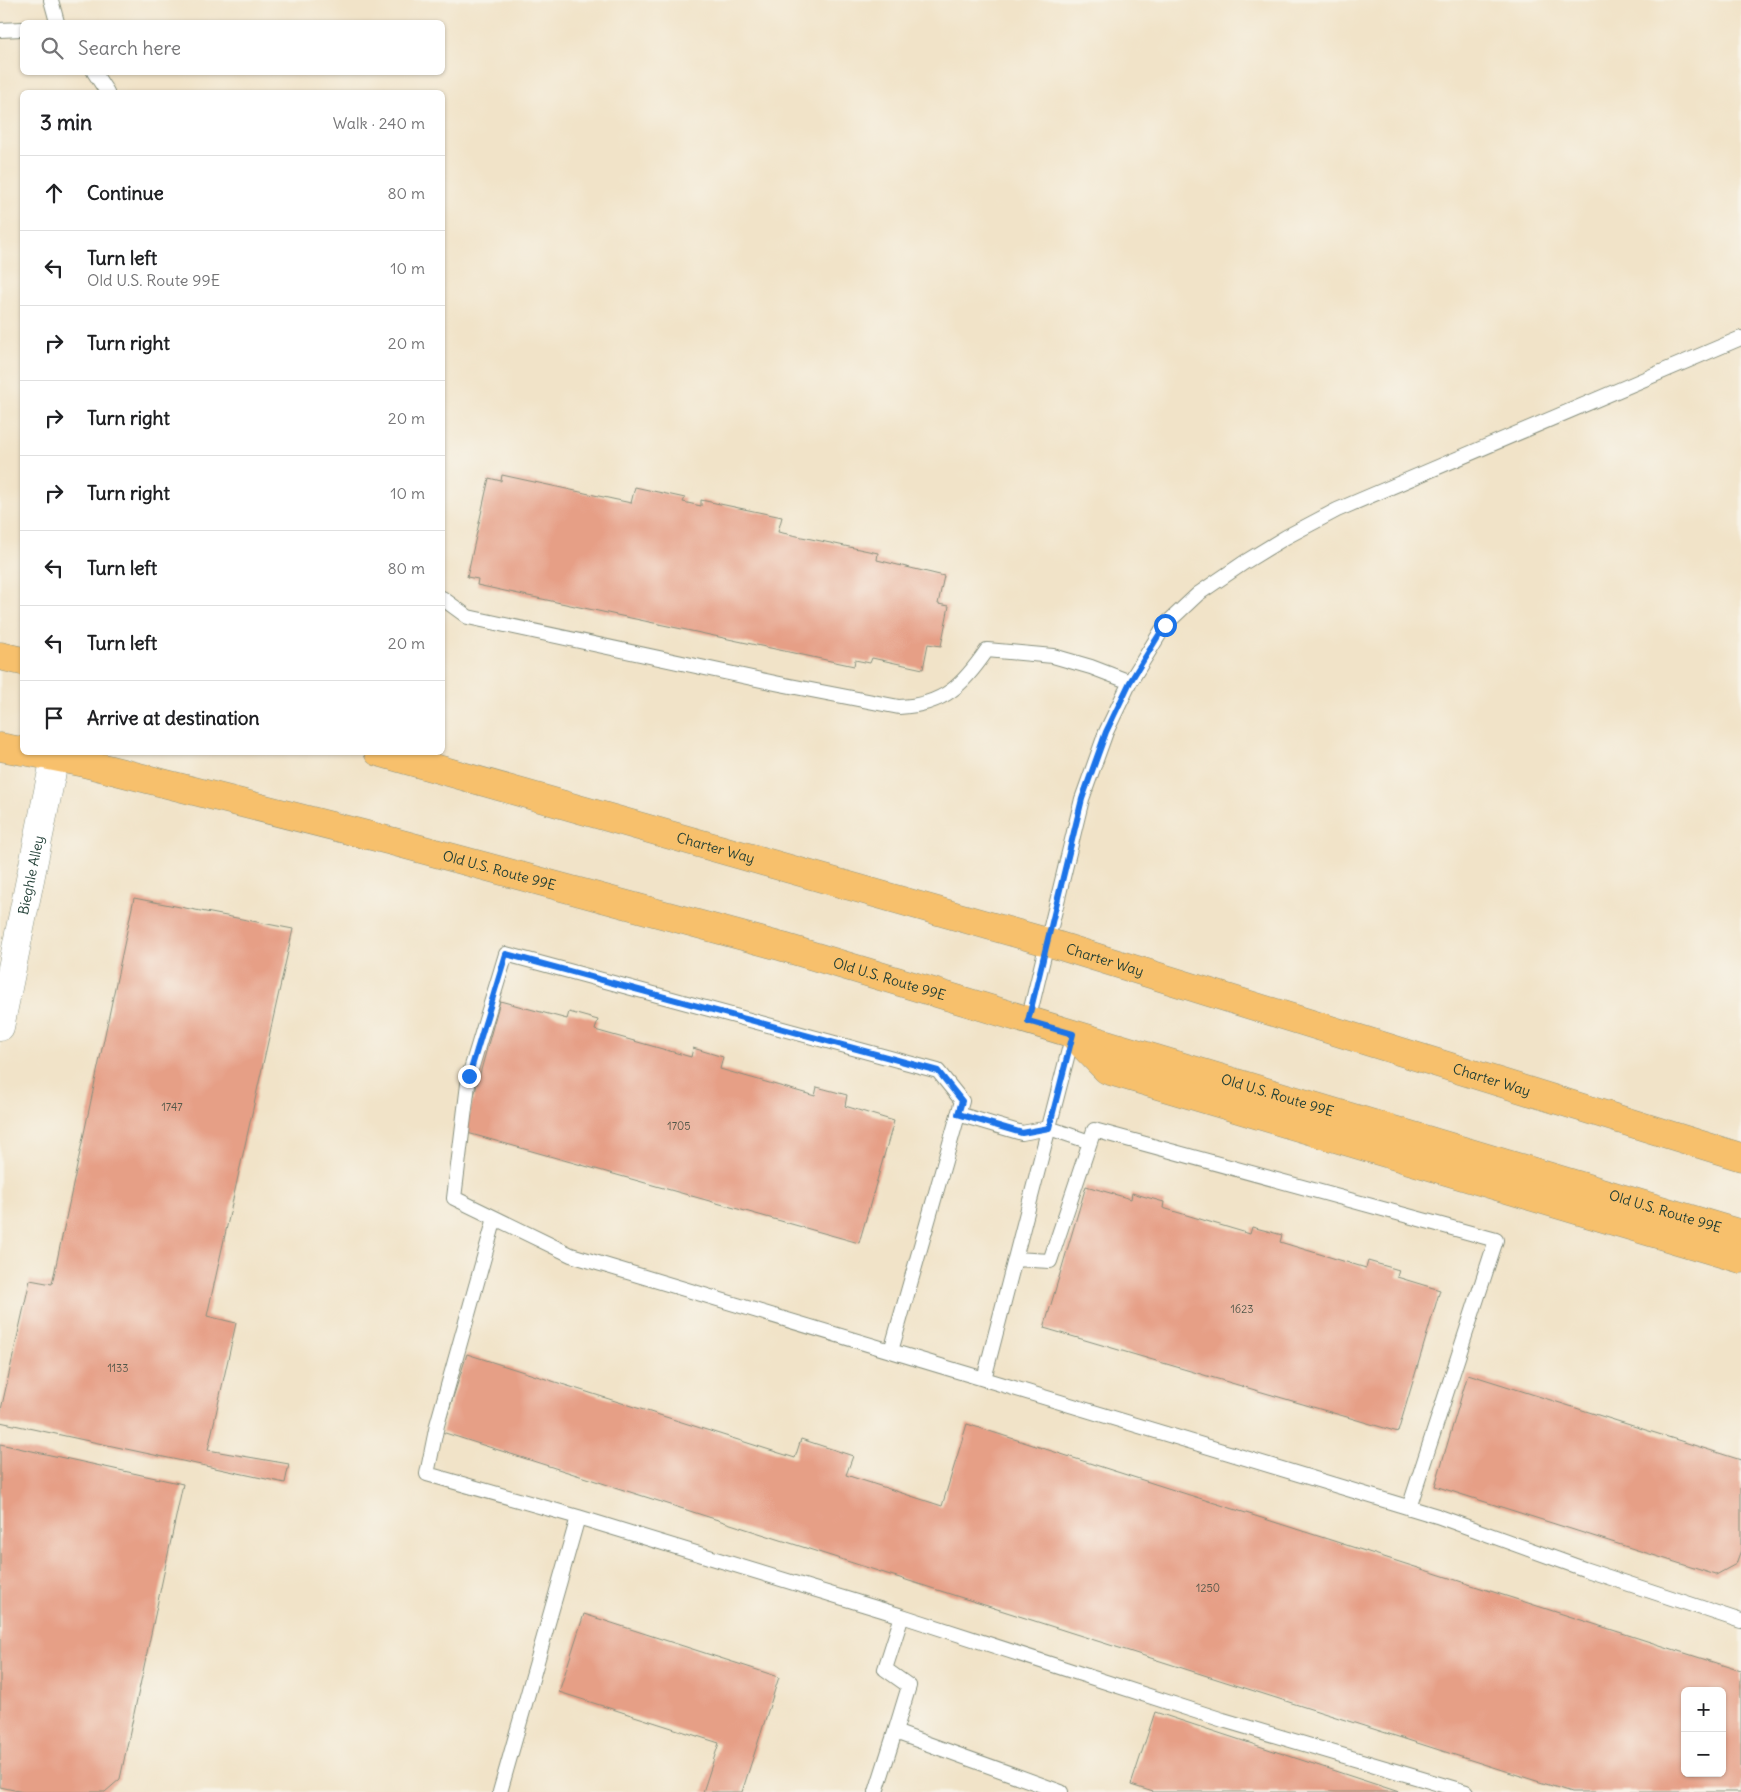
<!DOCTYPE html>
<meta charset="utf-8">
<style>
body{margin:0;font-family:Delius,sans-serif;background:#f2f2f2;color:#202124}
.controls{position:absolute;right:15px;bottom:15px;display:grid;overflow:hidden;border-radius:8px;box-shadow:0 1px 4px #0004}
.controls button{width:45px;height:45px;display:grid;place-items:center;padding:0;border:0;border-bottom:1px solid #e0e0e0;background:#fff;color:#202124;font:25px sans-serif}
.stop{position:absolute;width:15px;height:15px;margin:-11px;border:4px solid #1a73e8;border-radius:50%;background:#fff}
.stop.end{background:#1a73e8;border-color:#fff;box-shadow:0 1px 5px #0008}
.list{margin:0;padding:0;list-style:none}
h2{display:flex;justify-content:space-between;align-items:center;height:65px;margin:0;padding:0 20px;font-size:21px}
h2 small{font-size:16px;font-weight:400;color:#757577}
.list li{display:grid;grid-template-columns:32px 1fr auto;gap:15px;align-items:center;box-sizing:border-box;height:75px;padding:0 20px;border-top:1px solid #e0e0e0}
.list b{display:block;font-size:19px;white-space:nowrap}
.list p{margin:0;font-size:16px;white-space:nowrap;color:#757577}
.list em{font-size:16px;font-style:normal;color:#757577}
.icon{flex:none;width:28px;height:28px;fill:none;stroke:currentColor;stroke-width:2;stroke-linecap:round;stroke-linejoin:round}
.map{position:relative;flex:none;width:1741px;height:1792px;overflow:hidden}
.search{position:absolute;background:#fff;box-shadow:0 1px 4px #0004;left:20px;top:20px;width:425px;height:55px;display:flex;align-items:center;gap:12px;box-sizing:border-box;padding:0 18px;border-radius:8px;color:#757577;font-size:19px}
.panel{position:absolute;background:#fff;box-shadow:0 1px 4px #0004;left:20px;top:90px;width:425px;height:665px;border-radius:8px}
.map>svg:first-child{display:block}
</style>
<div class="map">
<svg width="1741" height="1792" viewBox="0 0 1741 1792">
<rect width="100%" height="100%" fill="#f7f3e8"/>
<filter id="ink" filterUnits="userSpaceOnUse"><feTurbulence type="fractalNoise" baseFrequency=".02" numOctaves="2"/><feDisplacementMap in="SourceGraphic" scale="10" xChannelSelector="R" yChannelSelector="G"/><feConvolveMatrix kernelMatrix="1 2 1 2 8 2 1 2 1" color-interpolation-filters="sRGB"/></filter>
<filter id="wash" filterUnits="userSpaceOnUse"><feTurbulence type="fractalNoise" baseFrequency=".0096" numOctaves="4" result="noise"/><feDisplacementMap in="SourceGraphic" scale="20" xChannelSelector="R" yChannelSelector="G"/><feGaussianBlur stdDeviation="1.12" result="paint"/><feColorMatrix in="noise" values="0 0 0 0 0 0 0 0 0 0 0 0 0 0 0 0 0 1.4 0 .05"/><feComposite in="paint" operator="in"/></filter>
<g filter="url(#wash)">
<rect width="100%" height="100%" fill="#f1e3c8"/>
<g id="blocks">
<path fill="#e69f86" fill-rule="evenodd" d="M502 475 631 503 635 487 685 498 683 502 701 506V500L782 517 778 532 878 553 877 560 944 576 938 604 949 606 941 646 928 644 923 669 872 658 870 663 855 660 854 666 477 585 478 579 467 577 489 478 501 481Z
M134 898 293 929 207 1316 236 1323 208 1450 289 1464 285 1483 0 1422V1414L30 1280 52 1284Z
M500 1001 567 1019 569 1012 598 1020 595 1030 691 1057 693 1048 723 1057 720 1069 815 1096 817 1087 847 1095 845 1106 894 1121 859 1243 464 1132Z
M1086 1186 1131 1199 1132 1193 1164 1202 1163 1208 1250 1234 1252 1227 1282 1235 1280 1242 1366 1268 1368 1261 1399 1270 1397 1277 1440 1290 1398 1432 1044 1328Z
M467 1354 795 1458 801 1439 853 1456 846 1475 942 1506 967 1424 1741 1671V1792H1571L442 1432ZM1685 1691H1722V1773H1685Z
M1468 1374 1741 1460V1550L1736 1564 1716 1575 1435 1486Z
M0 1444 183 1484 120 1779 105 1792H23L0 1787Z
M584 1614 779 1677 742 1792H703L719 1743 559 1692Z
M1155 1712 1399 1792H1153L1131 1785Z"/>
</g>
</g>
<g filter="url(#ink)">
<use href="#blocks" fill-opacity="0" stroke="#88907e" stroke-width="1"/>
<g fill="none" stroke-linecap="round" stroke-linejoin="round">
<g stroke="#88907e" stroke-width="16">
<path id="lane" d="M51 0 57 22
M0 30 22 29
M94 72 107 92
M442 598 468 617 780 684 899 707C944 705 963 685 987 650L1053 656 1091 667 1130 682
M1028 1021 1082 799 1106 732 1130 682 1165 625 1198 594 1245 562 1286 537 1337 510 1741 338
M958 1114 1022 1133 1049 1128 1090 1142
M495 1218 437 1425 427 1474 578 1517
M1015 1259 1050 1261 1094 1130 1496 1240 1409 1508
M891 1351 962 1101 938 1071 506 954 469 1076 454 1198 571 1255 984 1379 1073 1034
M984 1379 1437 1516 1584 1569 1741 1621
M902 1616 1223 1720 1466 1792
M500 1792 578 1517 902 1616 885 1669 909 1686 895 1732
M876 1792 895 1732 1061 1792"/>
</g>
<g stroke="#88907e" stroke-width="29">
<g id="street">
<path id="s1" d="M0 1027 56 752"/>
</g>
</g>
<g stroke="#88907e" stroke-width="29">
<g id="primary">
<path d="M0 656 22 661"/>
<path d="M0 747 22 751"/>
<path id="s2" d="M29 752 80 762 391 841 783 947 1741 1234"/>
<path id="s3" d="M378 752 1047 942 1741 1157"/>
<path d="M1074 1036 1107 1070 1741 1259"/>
</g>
</g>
<use href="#lane" stroke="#fff" stroke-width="14"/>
<use href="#street" stroke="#fff" stroke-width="28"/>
<use href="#primary" stroke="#f7c06c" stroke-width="28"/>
</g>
</g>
<g fill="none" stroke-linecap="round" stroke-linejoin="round" filter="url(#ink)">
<path stroke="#1a73e8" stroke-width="6" d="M469 1076 506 954 938 1071 962 1101 958 1114 1022 1133 1049 1128 1073 1034 1028 1021 1082 799 1106 732 1130 682 1165 625"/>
</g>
<g text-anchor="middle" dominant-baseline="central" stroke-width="4.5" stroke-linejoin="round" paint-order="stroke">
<g font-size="11" fill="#515648">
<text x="172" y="1107">1747</text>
<text x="679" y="1126">1705</text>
<text x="1242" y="1309">1623</text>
<text x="118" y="1368">1133</text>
<text x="1208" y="1588">1250</text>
</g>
<g font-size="14" fill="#1f3d34" stroke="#f7f3e8">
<text stroke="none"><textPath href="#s3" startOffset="351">Charter Way</textPath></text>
<text stroke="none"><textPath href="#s2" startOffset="485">Old U.S. Route 99E</textPath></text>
<text stroke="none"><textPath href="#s1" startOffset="155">Bieghle Alley</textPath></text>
<text stroke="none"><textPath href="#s3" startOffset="756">Charter Way</textPath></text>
<text stroke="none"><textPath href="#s2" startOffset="890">Old U.S. Route 99E</textPath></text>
<text stroke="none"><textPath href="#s3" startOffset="1161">Charter Way</textPath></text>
<text stroke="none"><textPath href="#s2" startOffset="1295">Old U.S. Route 99E</textPath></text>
<text stroke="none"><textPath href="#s2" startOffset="1700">Old U.S. Route 99E</textPath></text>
</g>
</g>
</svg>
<div class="controls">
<button>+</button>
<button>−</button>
</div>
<div class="stop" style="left:1165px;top:625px"></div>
<div class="stop end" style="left:469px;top:1076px"></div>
<div class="search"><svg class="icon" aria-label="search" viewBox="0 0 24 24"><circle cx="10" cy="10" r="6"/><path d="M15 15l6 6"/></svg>Search here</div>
<section class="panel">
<h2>3 min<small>Walk · 240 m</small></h2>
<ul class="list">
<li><svg class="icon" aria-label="ahead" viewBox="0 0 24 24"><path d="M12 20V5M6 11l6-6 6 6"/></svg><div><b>Continue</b></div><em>80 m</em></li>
<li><svg class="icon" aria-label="left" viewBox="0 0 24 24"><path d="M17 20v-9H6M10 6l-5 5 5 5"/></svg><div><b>Turn left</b><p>Old U.S. Route 99E</p></div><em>10 m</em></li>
<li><svg class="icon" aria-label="right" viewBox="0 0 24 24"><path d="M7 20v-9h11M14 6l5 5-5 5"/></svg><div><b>Turn right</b></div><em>20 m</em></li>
<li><svg class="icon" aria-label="right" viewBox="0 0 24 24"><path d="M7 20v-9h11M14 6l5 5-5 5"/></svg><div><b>Turn right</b></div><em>20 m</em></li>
<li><svg class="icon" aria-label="right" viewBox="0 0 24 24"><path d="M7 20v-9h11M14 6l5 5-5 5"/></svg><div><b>Turn right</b></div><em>10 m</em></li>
<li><svg class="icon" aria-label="left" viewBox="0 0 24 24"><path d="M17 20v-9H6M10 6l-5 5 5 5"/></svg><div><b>Turn left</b></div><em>80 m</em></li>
<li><svg class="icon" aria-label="left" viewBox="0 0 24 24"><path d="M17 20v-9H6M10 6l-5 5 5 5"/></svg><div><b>Turn left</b></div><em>20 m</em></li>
<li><svg class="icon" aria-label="arrive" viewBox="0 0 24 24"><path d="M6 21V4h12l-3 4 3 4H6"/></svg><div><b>Arrive at destination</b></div></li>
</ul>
</section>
</div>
